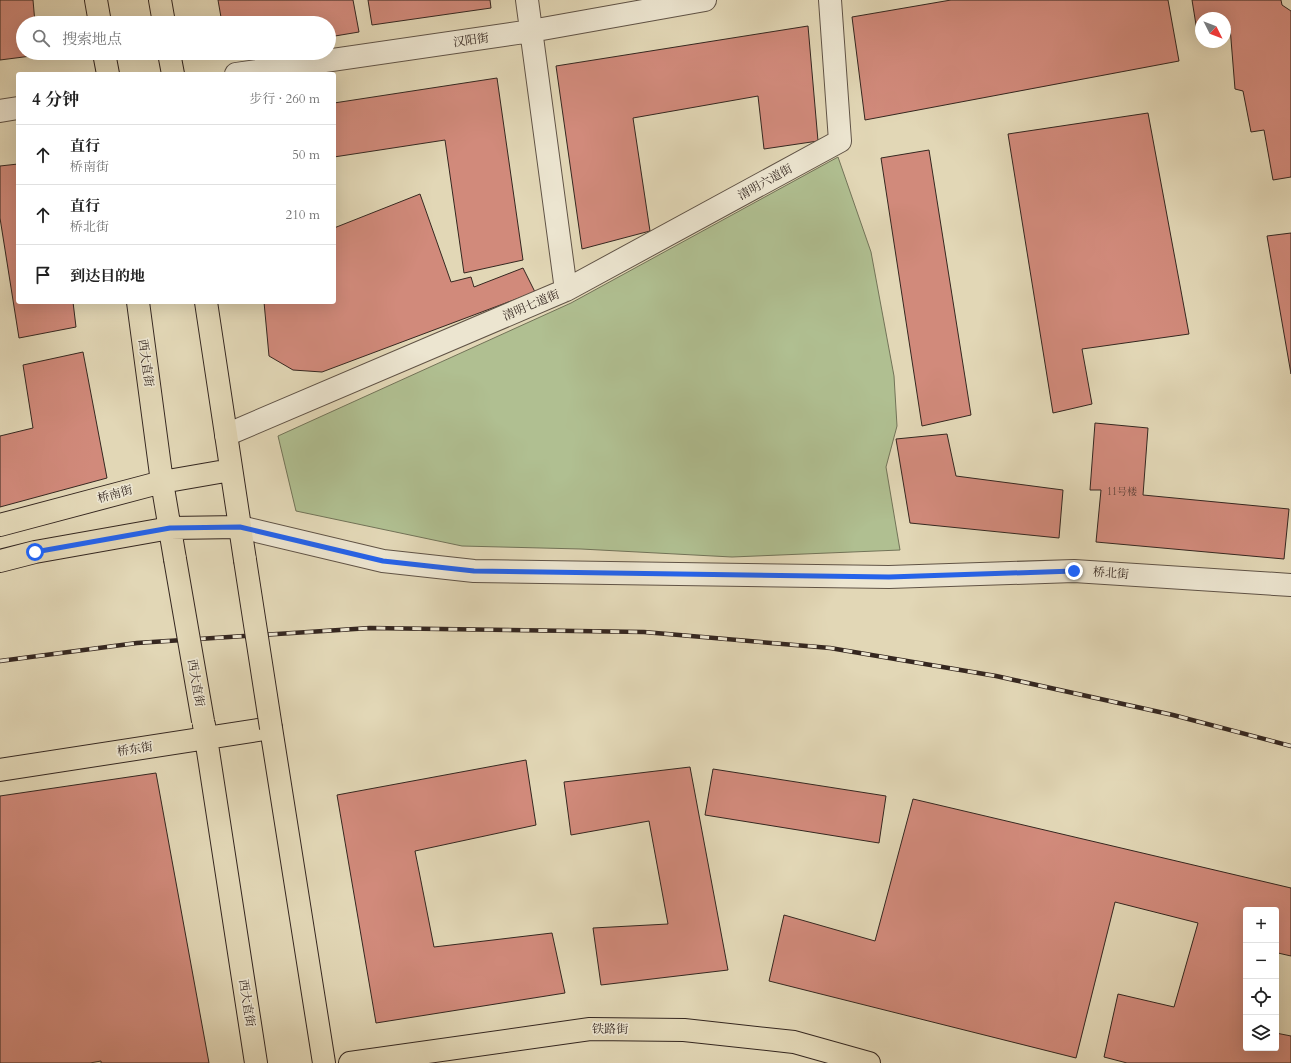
<!DOCTYPE html>
<html lang="zh">
<meta charset="utf-8">
<style>
body{margin:0;font-family:Cardo,"Noto Serif SC",serif;background:#f2f2f2;color:#222}
.controls{position:absolute;right:12px;bottom:12px;display:grid;overflow:hidden;border-radius:4px;box-shadow:0 4px 16px #0002}
.controls button{width:36px;height:36px;display:grid;place-items:center;padding:0;border:0;border-bottom:1px solid #e0e0e0;background:#fff;color:#222;font:20px sans-serif}
.compass{position:absolute;left:1195px;top:12px;width:36px;height:36px;border-radius:50%;background:#fff;box-shadow:0 4px 16px #0002;rotate:132deg}
.stop{position:absolute;width:12px;height:12px;margin:-9px;border:3px solid #2563eb;border-radius:50%;background:#fff}
.stop.end{background:#2563eb;border-color:#fff;box-shadow:0 1px 4px #0008}
.list{margin:0;padding:0;list-style:none}
h2{display:flex;justify-content:space-between;align-items:center;height:52px;margin:0;padding:0 16px;font-size:17px}
h2 small{font-size:13px;font-weight:400;color:#767676}
.list li{display:grid;grid-template-columns:26px 1fr auto;gap:12px;align-items:center;box-sizing:border-box;height:60px;padding:0 16px;border-top:1px solid #e0e0e0}
.list b{display:block;font-size:15px;white-space:nowrap}
.list p{margin:0;font-size:13px;white-space:nowrap;color:#767676}
.list em{font-size:13px;font-style:normal;color:#767676}
.icon{flex:none;width:22px;height:22px;fill:none;stroke:currentColor;stroke-width:2;stroke-linecap:round;stroke-linejoin:round}
.map{position:relative;flex:none;width:1291px;height:1063px;overflow:hidden}
.search{position:absolute;background:#fff;box-shadow:0 4px 16px #0002;left:16px;top:16px;width:320px;height:44px;display:flex;align-items:center;gap:10px;box-sizing:border-box;padding:0 14px;border-radius:22px;color:#767676;font-size:15px}
.panel{position:absolute;background:#fff;box-shadow:0 4px 16px #0002;left:16px;top:72px;width:320px;height:232px;border-radius:4px}
.map>svg:first-child{display:block}
</style>
<div class="map">
<svg width="1291" height="1063" viewBox="0 0 1291 1063">
<rect width="100%" height="100%" fill="#e2d7b6"/>
<filter id="stains"><feTurbulence type="fractalNoise" baseFrequency=".005" numOctaves="4"/><feColorMatrix values="0 0 0 0 .2 0 0 0 0 .09 0 0 0 0 .02 0 0 0 .5 -.17"/></filter>
<radialGradient id="worn" r=".72"><stop offset=".6" stop-color="#630" stop-opacity="0"/><stop offset="1" stop-color="#630" stop-opacity=".3"/></radialGradient>
<path fill="#b0bf91" stroke="#727358" d="M838 157 871 252 894 376 897 426 886 467 900 550 732 557 581 549 462 546 296 511 278 436 571 303Z"/>
<path fill="#d18a7b" stroke="#352720" d="M0 0H33L35 23H23V53H38L39 55 0 60Z
M218 0H353L359 32 329 37V23H222Z
M368 0H490L491 8 372 25Z
M951 0H1168L1179 61 865 120 852 17Z
M1192 0H1281L1282 5 1291 11V177L1273 180 1264 130 1251 132 1243 91 1235 89 1230 27 1225 28V18H1201V31H1197Z
M808 26 818 141 764 149 758 96 633 118 650 231 582 249 556 66Z
M497 78 523 260 464 273 445 140 334 157V103Z
M1148 113 1189 334 1082 349 1092 404 1053 413 1008 134Z
M929 150 971 415 922 426 881 158Z
M18 164V302H73L76 327 19 338 0 218V166Z
M420 194 451 282 471 277 474 287 523 268 535 292 322 372 293 370 269 356 264 302H334V228Z
M1291 233V374L1267 236Z
M83 352 107 478 0 507V436L33 428 23 365Z
M1095 423 1148 428 1143 495 1289 509 1284 559 1096 542 1101 490H1090Z
M947 434 956 476 1063 490 1059 538 910 523 896 439Z
M526 760 536 825 415 851 434 947 552 933 565 993 376 1023 337 795Z
M690 767 728 970 601 985 593 928 668 924 649 821 571 835 564 782Z
M713 769 886 796 879 843 705 815Z
M156 773 209 1063H101V1061L90 1063H0V796Z
M913 799 1291 888V956L1278 953 1276 962V910H1246V1048H1276V1033L1291 1036V1063H1127L1104 1057 1118 994 1174 1007 1198 923 1115 902 1076 1058 769 981 784 915 875 941Z"/>
<g fill="none" stroke-linecap="round" stroke-linejoin="round">
<g stroke="#605346" stroke-width="24">
<path id="minor" d="M236 74 531 31 705 0
M0 111 18 108
M566 290 840 141 830 0
M226 435 566 290 527 0
M240 527 383 561 474 571 889 577 1074 571 1291 585"/>
</g>
<g stroke="#352720" stroke-width="24">
<path id="major" d="M96 0 100 23
M160 0 164 23
M104 53 108 74
M169 53 173 74
M138 302 162 482 175 559
M206 302 245 560
M0 525 162 482 231 470
M0 561 35 552 170 528 240 527
M204 725 256 1063
M0 770 271 728 324 1063
M350 1063 590 1029 684 1030 794 1042 869 1063"/>
</g>
<use href="#minor" stroke="#ece5d0" stroke-width="22"/>
<use href="#major" stroke="#e2d7b6" stroke-width="22"/>
<g stroke="#352720" stroke-width="4.5">
<path id="rail" d="M0 661 137 643 370 628 644 632 830 648 996 676 1173 715 1291 746"/>
</g>
<use href="#rail" stroke="#ece5d0" stroke-width="3" stroke-dasharray="9" stroke-linecap="butt"/>
<g stroke="#352720" stroke-width="24" stroke-linecap="butt">
<path id="major-bridge" d="M175 559 203 721
M245 560 271 728"/>
</g>
<use href="#major-bridge" stroke="#e2d7b6" stroke-width="22"/>
</g>
<g fill="none" stroke-linecap="round" stroke-linejoin="round">
<path stroke="#2563eb" stroke-width="5" d="M35 552 170 528 240 527 383 561 474 571 889 577 1074 571"/>
</g>
<g text-anchor="middle" dominant-baseline="central" stroke-width="3.5" stroke-linejoin="round" paint-order="stroke">
<g font-size="10" fill="#5c4037">
<text x="1122" y="492">11号楼</text>
</g>
<g font-size="12" fill="#352720" stroke="#ece5d0">
<text transform="translate(471 40) rotate(-8)">汉阳街</text>
<text transform="translate(765 182) rotate(-29)">清明六道街</text>
<text transform="translate(531 305) rotate(-23)">清明七道街</text>
<text transform="translate(146 363) rotate(82)">西大直街</text>
<text transform="translate(115 494) rotate(-15)">桥南街</text>
<text transform="translate(1111 573) rotate(4)">桥北街</text>
<text transform="translate(196 683) rotate(80)">西大直街</text>
<text transform="translate(135 749) rotate(-9)">桥东街</text>
<text transform="translate(247 1003) rotate(81)">西大直街</text>
<text x="610" y="1029">铁路街</text>
</g>
</g>
<rect width="100%" height="100%" filter="url(#stains)"/>
<rect width="100%" height="100%" fill="url(#worn)"/>
</svg>
<div class="controls">
<button>+</button>
<button>−</button>
<button><svg class="icon" aria-label="locate" viewBox="0 0 24 24"><circle cx="12" cy="12" r="6"/><path d="M12 2v4M12 18v4M2 12h4M18 12h4"/></svg></button>
<button><svg class="icon" aria-label="layers" viewBox="0 0 24 24"><path d="M12 4l9 5-9 5-9-5zM3 14l9 5 9-5"/></svg></button>
</div>
<svg class="compass" viewBox="-18 -18 36 36"><path d="M0-13l5 13h-10z" fill="#e53935"/><path d="M0 13l5-13h-10z" fill="#767676"/></svg>
<div class="stop" style="left:35px;top:552px"></div>
<div class="stop end" style="left:1074px;top:571px"></div>
<div class="search"><svg class="icon" aria-label="search" viewBox="0 0 24 24"><circle cx="10" cy="10" r="6"/><path d="M15 15l6 6"/></svg>搜索地点</div>
<section class="panel">
<h2>4 分钟<small>步行 · 260 m</small></h2>
<ul class="list">
<li><svg class="icon" aria-label="ahead" viewBox="0 0 24 24"><path d="M12 20V5M6 11l6-6 6 6"/></svg><div><b>直行</b><p>桥南街</p></div><em>50 m</em></li>
<li><svg class="icon" aria-label="ahead" viewBox="0 0 24 24"><path d="M12 20V5M6 11l6-6 6 6"/></svg><div><b>直行</b><p>桥北街</p></div><em>210 m</em></li>
<li><svg class="icon" aria-label="arrive" viewBox="0 0 24 24"><path d="M6 21V4h12l-3 4 3 4H6"/></svg><div><b>到达目的地</b></div></li>
</ul>
</section>
</div>
